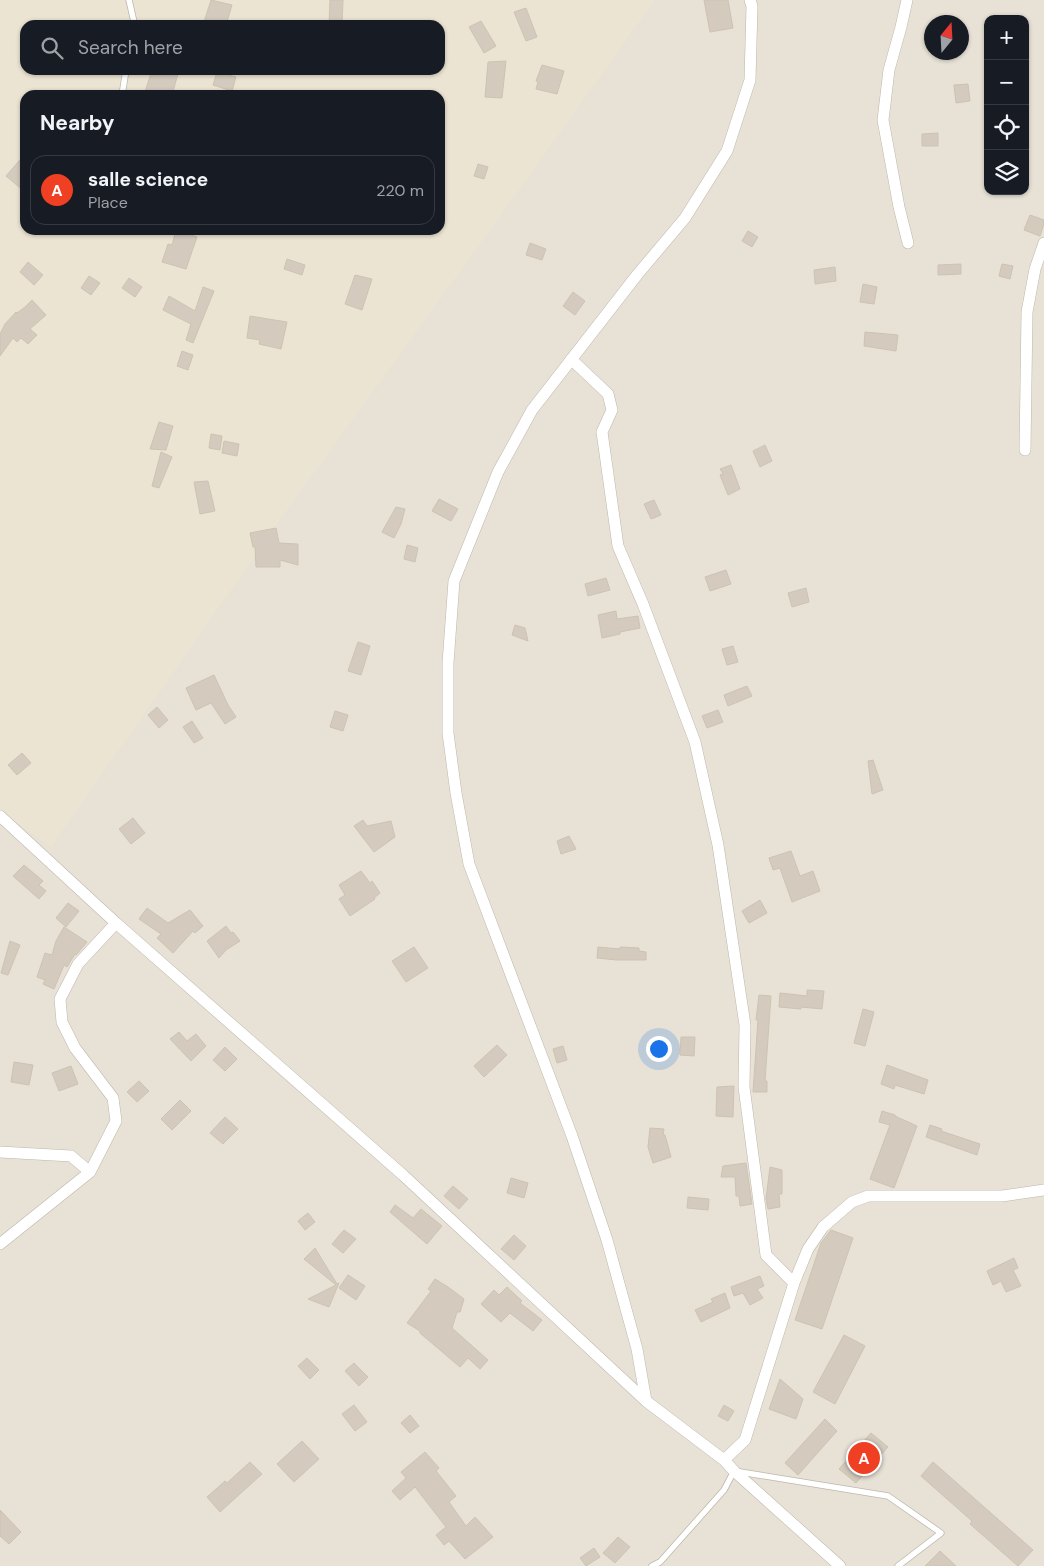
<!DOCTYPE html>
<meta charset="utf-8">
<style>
body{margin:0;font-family:"DM Sans",sans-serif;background:#20242c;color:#f1f3f6}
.controls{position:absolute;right:15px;top:15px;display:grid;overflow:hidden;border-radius:10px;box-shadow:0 1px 4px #0004}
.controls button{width:45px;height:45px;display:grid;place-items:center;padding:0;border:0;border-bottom:1px solid #363941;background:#171b24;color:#f1f3f6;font:25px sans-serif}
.compass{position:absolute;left:924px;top:15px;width:45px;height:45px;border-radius:50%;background:#171b24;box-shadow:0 1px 4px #0004;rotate:18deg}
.you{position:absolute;left:658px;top:1048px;width:18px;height:18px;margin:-12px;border:4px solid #fff;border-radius:50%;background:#1a73e8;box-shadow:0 0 0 8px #1a73e833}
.badge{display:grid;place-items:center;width:32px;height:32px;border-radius:50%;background:#ef4023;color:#fff;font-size:16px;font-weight:700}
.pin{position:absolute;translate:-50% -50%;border:2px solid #fff;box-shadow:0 1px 5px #0006}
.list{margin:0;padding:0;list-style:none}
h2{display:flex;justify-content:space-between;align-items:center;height:65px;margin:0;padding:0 20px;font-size:21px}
h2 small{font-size:16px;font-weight:400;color:#9ea1a6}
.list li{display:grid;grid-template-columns:32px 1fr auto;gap:15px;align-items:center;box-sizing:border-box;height:70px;margin:0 10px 10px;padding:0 10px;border:1px solid #363941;border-radius:15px}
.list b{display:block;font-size:19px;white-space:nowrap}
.list p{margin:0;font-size:16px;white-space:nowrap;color:#9ea1a6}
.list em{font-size:16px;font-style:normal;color:#9ea1a6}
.icon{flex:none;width:28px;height:28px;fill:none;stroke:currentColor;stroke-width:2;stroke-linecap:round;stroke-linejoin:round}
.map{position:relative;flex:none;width:1044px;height:1566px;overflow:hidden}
.search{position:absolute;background:#171b24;box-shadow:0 1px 4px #0004;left:20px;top:20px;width:425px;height:55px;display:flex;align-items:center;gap:12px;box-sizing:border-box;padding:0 18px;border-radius:15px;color:#9ea1a6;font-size:19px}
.panel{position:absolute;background:#171b24;box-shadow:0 1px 4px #0004;left:20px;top:90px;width:425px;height:145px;border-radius:15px}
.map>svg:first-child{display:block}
</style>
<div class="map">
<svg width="1044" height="1566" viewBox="0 0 1044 1566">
<rect width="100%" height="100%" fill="#f3efe8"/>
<path fill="#e7e1d6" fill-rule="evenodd" d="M0 0H1044V1566H0ZM988 19H1025V191H988ZM932 22H962V52H932ZM25 25H440V70H25ZM25 95H440V230H25Z"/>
<path fill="#ebe4d2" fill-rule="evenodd" d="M0 0H655L509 204 285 513 51 847 0 811ZM25 25H440V70H25ZM25 95H440V230H25Z"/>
<path fill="#d4cbbe" stroke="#cec3b1" d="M211 0 232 5 226 25H203Z
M330 0H343L342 25H329Z
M704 0H728L733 28 710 32Z
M526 8 537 37 526 41 514 12Z
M481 21 496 46 484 53 469 27Z
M506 61 502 98 485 97 488 62Z
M542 65 564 71 557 94 536 89 538 82 536 81Z
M152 70H179L172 95H144Z
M217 72 236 77 232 91 213 85Z
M968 84 970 101 956 103 954 85Z
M938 133V146H922V134Z
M25 154V192L6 176Z
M478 164 488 167 484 179 474 176Z
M1030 215 1044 220V224L1040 236 1024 230Z
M176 230 197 237 186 269 162 262 168 244 172 245Z
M748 231 758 237 752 247 742 241Z
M530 243 546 249 542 260 526 255Z
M287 259 305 265 302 275 284 269Z
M28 262 43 275 34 285 20 272Z
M961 264V274L938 275V265Z
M1002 264 1013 266 1010 279 999 276Z
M835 267 836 281 815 284 814 270Z
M355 275 372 279 362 310 345 304Z
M89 276 100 283 91 295 81 288Z
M129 278 142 287 135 297 122 288Z
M863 284 877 287 874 304 860 302Z
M203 287 214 291 193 343 186 340 191 324 163 310 169 296 195 311Z
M573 292 585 301 575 315 563 306Z
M32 300 46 315 30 329 37 335 28 344 21 338 17 342 13 338 0 356V334L5 324 16 312 17 313 25 307Z
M250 316 287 322 281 349 259 344 260 340 247 338Z
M865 332 898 335 896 351 864 346Z
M182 351 193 355 188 370 177 366Z
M159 422 173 426 166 450 150 449Z
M211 434 222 436 220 450 209 448Z
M224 441 239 444 237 456 222 453Z
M765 445 772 461 760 467 753 451Z
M161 452 172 457 159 488 152 486Z
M731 465 740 489 728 495 720 475 723 474 720 469Z
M208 481 215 511 200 514 194 482Z
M439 499 458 509 451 521 432 511Z
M654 500 661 515 651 519 644 504Z
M396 507 405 509 401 524 394 538 382 532Z
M276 528 279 543 298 544V565L280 560V567H256L255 547H253L250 533Z
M407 545 418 548 415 562 404 559Z
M726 570 731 584 710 591 705 577Z
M606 578 610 590 588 596 585 584Z
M806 588 809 602 792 607 788 593Z
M616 611 617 619 638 616 640 628 620 632V634L602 638 598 615Z
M515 625 525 628 528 641 512 635Z
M358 642 370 646 361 675 348 671Z
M733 646 738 662 727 665 722 649Z
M214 675 228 705 236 717 225 724 211 703 196 710 186 688Z
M747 686 752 696 728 706 724 695Z
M157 707 168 720 159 728 148 715Z
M718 710 723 722 707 728 702 716Z
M335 711 348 715 343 731 330 727Z
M192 721 203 738 194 743 183 727Z
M22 753 31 763 17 775 8 765Z
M873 760 883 790 872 794 868 761Z
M133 818 145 833 131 844 119 829Z
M363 820 367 826 391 821 395 837 374 852 354 826Z
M569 836 576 849 561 854 557 841Z
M791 851 800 876 813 871 820 891 792 902 780 868 773 870 769 858Z
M24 865 43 881 39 885 46 891 39 899 13 876Z
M361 871 370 883 372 881 380 893 374 898 375 899 350 916 339 899 345 895 339 885Z
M760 900 767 913 749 923 742 911Z
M68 903 79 911 66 927 56 918Z
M147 908 168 923 190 910 203 926 195 933 193 931 173 953 157 938 161 934 139 919Z
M226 926 231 933 233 932 240 941 226 950 219 958 207 941Z
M64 927 87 942 76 955 75 954 67 967 64 965 54 989 43 984 45 980 37 977 45 953 52 955 56 941Z
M10 941 20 945 8 975 1 973Z
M414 947 428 968 406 982 392 961Z
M598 947 620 949V947L639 948V951L646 952V960H617L597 958Z
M807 990 824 991 822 1009 801 1007V1009L779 1007 780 993 807 996Z
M759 995 771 996 765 1081H767V1092H753L758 1020H756Z
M863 1009 874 1012 865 1046 854 1043Z
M179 1032 187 1041 196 1034 206 1046 191 1061 170 1039Z
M681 1037H695L694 1056 680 1055Z
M497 1045 507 1055 484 1077 474 1066Z
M563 1046 567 1060 557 1063 553 1049Z
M225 1047 237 1059 225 1071 213 1060Z
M14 1062 33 1065 29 1085 11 1082Z
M887 1065 928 1080 924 1094 895 1085 894 1089 881 1084Z
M71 1066 78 1084 59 1091 52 1073Z
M139 1081 149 1091 137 1102 127 1092Z
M734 1086 733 1117 716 1116 717 1087Z
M180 1100 191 1111 172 1130 161 1119Z
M882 1111 895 1115V1116L917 1126 894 1188 870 1179 890 1125 879 1122Z
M225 1117 238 1129 223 1144 210 1133Z
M930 1125 942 1129 941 1131 980 1144 977 1155 926 1137Z
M650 1128 664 1129 663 1135H665L671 1157 653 1163 648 1147Z
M746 1163 752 1204 740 1206 739 1196H736L735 1177H721L723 1166Z
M770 1167 782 1170V1194H779L780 1207 768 1209 766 1199Z
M511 1178 528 1183 524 1198 507 1193Z
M453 1186 468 1199 459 1209 444 1196Z
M688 1197 709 1199 708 1210 687 1208Z
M395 1205 413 1218 421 1209 442 1226 427 1244 390 1212Z
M308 1213 315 1222 305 1230 298 1221Z
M344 1230 356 1239 343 1253 332 1244Z
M831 1230 853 1238 822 1329 795 1320 821 1243Z
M514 1235 526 1246 514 1260 501 1249Z
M315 1248 337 1284 339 1283 329 1307 308 1299 336 1285 304 1259Z
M1014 1258 1018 1268 1013 1270 1021 1286 1006 1292 1001 1281 993 1285 987 1271Z
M348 1275 365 1286 356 1300 339 1288Z
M760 1276 764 1286 757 1289 763 1298 750 1305 743 1293 734 1296 731 1287Z
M435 1279 448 1287 464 1299 460 1312H457L452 1328 488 1360 480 1369 468 1358 460 1367 420 1333V1331L407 1323 431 1291 428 1289Z
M507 1287 522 1301 520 1303 542 1320 533 1331 510 1313 501 1322 481 1304 494 1290 499 1295Z
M725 1293 730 1308 701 1322 695 1310 713 1302 711 1299Z
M844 1335 865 1346 835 1404 813 1392Z
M307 1358 319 1370 310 1379 298 1366Z
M354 1363 368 1377 359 1386 345 1371Z
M780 1379 803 1399 796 1419 769 1409Z
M354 1405 367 1422 355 1431 342 1414Z
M724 1405 734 1411 728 1421 718 1416Z
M410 1415 419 1426 410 1433 401 1423Z
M825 1419 837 1431 798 1475 785 1463Z
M871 1433 888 1447 856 1483 839 1469Z
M302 1441 319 1459 294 1482 277 1464Z
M425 1452 439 1468 436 1471 456 1496 449 1502 466 1526 475 1517 493 1537 465 1559 449 1541 444 1545 436 1535 446 1527 415 1487 400 1500 392 1491 406 1478 401 1472Z
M250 1462 262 1474 220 1512 207 1497 225 1481 227 1483Z
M933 1462 1033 1550 1018 1566 970 1524 972 1521 921 1476Z
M0 1510 21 1532 9 1544 0 1536Z
M618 1537 630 1547 615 1563 603 1553Z
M594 1548 600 1557 586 1566 580 1558Z
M940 1551 956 1566H925Z"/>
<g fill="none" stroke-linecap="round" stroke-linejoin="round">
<g stroke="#beb7ab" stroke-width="7">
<path id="service" d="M129 0 134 22V25
M122 95 126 70
M652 1566 660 1562 724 1490 734 1471 888 1496 941 1533 898 1566"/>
</g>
<g stroke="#beb7ab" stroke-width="12">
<path id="minor" d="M907 0 901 27 889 70 883 120 899 207 908 243
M571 359 608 394 612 410 602 432 618 546 643 604 695 742 718 845 745 1025 744 1087 766 1255 794 1283 745 1440 724 1460
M1025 450 1027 312 1035 269 1044 243
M0 816 116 923 403 1175 646 1401 724 1460 734 1471 840 1566
M0 1152 71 1156 90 1172
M0 1244 90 1172 116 1121 113 1098 75 1048 62 1022 60 999 78 964 116 923
M794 1283 808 1249 823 1227 852 1202 868 1196H1002L1044 1190
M646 1401 637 1349 607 1240 572 1136 469 864 456 793 448 733V663L454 581 498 472 532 410 637 275 685 218 727 151 750 80 752 6 750 0"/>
</g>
<use href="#service" stroke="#fff" stroke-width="5.5"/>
<use href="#minor" stroke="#fff" stroke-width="11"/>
</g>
</svg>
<div class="controls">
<button>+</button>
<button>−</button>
<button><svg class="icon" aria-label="locate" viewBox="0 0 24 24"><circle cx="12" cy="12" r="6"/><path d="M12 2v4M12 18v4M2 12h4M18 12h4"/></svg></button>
<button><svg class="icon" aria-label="layers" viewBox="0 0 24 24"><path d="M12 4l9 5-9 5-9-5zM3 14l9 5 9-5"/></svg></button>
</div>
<svg class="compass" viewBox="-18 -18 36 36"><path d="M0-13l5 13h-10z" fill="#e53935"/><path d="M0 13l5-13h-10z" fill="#9ea1a6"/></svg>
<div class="you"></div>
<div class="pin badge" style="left:864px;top:1458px">A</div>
<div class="search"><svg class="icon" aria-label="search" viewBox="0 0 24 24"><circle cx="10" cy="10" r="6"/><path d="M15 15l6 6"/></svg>Search here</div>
<section class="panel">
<h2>Nearby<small></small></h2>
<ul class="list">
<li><span class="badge">A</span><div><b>salle science</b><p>Place</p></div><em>220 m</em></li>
</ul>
</section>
</div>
